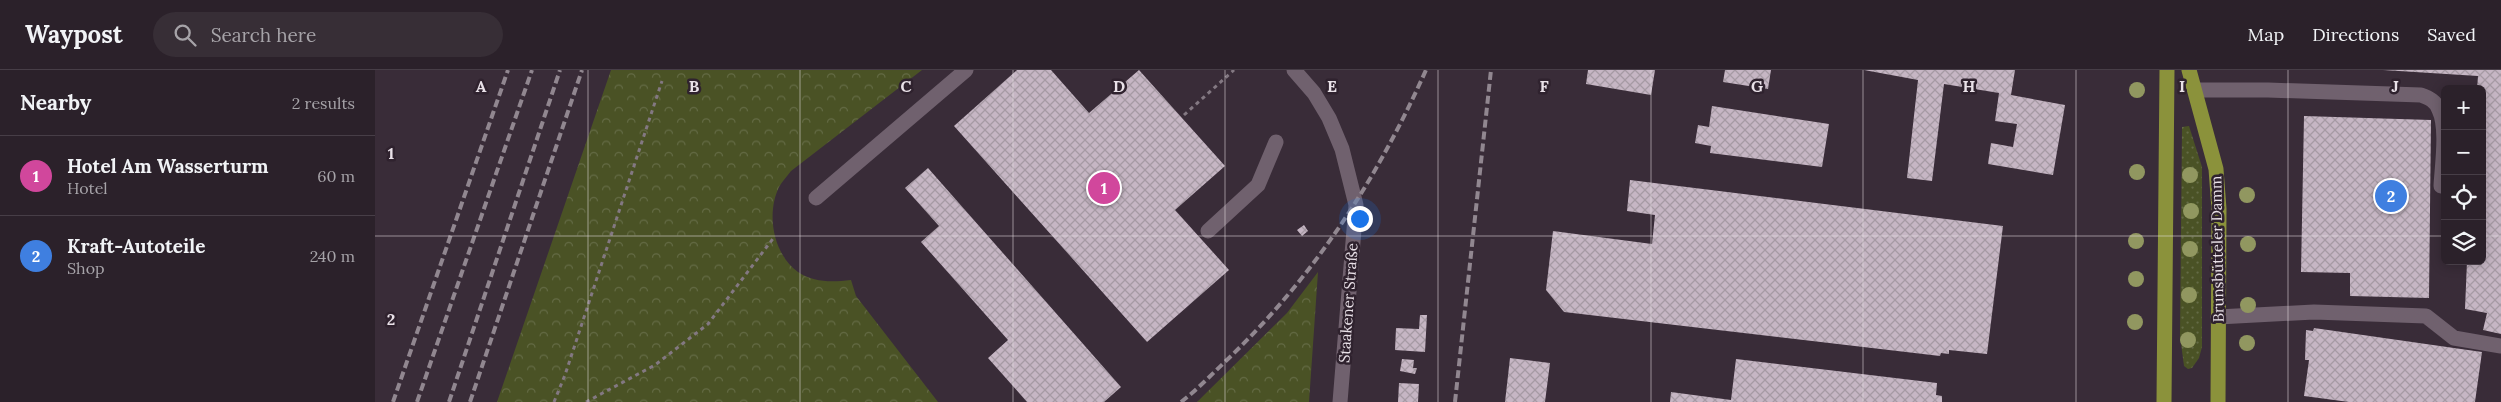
<!DOCTYPE html>
<meta charset="utf-8">
<style>
body{margin:0;font-family:Lora,serif;background:#372e36;color:#f1f3f6}
.controls{position:absolute;right:15px;top:15px;display:grid;overflow:hidden;border-radius:8px;box-shadow:0 2px 12px #0003}
.controls button{width:45px;height:45px;display:grid;place-items:center;padding:0;border:0;border-bottom:1px solid #473e47;background:#2b212a;color:#f1f3f6;font:25px sans-serif}
.you{position:absolute;left:984px;top:148px;width:18px;height:18px;margin:-12px;border:4px solid #fff;border-radius:50%;background:#1a73e8;box-shadow:0 0 0 8px #1a73e833}
.badge{display:grid;place-items:center;width:32px;height:32px;border-radius:50%;background:#adc60d;color:#fff;font-size:16px;font-weight:700}
.pin{position:absolute;translate:-50% -50%;border:2px solid #fff;box-shadow:0 1px 5px #0006}
.list{margin:0;padding:0;list-style:none}
h2{display:flex;justify-content:space-between;align-items:center;height:65px;margin:0;padding:0 20px;font-size:21px}
h2 small{font-size:16px;font-weight:400;color:#a6a3a8}
.list li{display:grid;grid-template-columns:32px 1fr auto;gap:15px;align-items:center;box-sizing:border-box;height:80px;padding:0 20px;border-top:1px solid #473e47}
.list b{display:block;font-size:19px;white-space:nowrap}
.list p{margin:0;font-size:16px;white-space:nowrap;color:#a6a3a8}
.list em{font-size:16px;font-style:normal;color:#a6a3a8}
.icon{flex:none;width:28px;height:28px;fill:none;stroke:currentColor;stroke-width:2;stroke-linecap:round;stroke-linejoin:round}
.map{position:relative;flex:none;width:2126px;height:332px;overflow:hidden}
header{display:flex;align-items:center;gap:30px;box-sizing:border-box;height:70px;padding:0 25px;background:#2b212a;border-bottom:1px solid #473e47}
header strong{font-size:24px}
nav{display:flex;gap:28px;margin-inline-start:auto;font-size:18px}
.search{width:350px;height:45px;background:#372e36;display:flex;align-items:center;gap:12px;box-sizing:border-box;padding:0 18px;border-radius:28px;color:#a6a3a8;font-size:19px}
main{display:flex}
aside{flex:1;background:#2b212a}
.map>svg:first-child{display:block}
</style>
<header>
<strong>Waypost</strong>
<div class="search"><svg class="icon" aria-label="search" viewBox="0 0 24 24"><circle cx="10" cy="10" r="6"/><path d="M15 15l6 6"/></svg>Search here</div>
<nav><a>Map</a><a>Directions</a><a>Saved</a></nav>
</header>
<main>
<aside>
<h2>Nearby<small>2 results</small></h2>
<ul class="list">
<li><span class="badge" style="background:#d1479c">1</span><div><b>Hotel Am Wasserturm</b><p>Hotel</p></div><em>60 m</em></li>
<li><span class="badge" style="background:#3f7fe0">2</span><div><b>Kraft-Autoteile</b><p>Shop</p></div><em>240 m</em></li>
</ul>
</aside>
<div class="map">
<svg width="2126" height="332" viewBox="0 0 2126 332">
<defs>
<pattern id="grass-dots" width="8" height="8" patternUnits="userSpaceOnUse" patternTransform="scale(1.25)"><rect width="8" height="8" fill="#4a5225"/><path d="M2 2h.1M6 6h.1" fill="none" stroke="#646b45" stroke-width="1.8" stroke-linecap="round"/></pattern>
<pattern id="forest-crowns" width="20" height="18" patternUnits="userSpaceOnUse" patternTransform="scale(1.25)"><rect width="20" height="18" fill="#4a5225"/><path d="M2 6a3 3 0 1 1 6 0M12 15a3 3 0 1 1 6 0" fill="none" stroke="#646b45"/></pattern>
<pattern id="building-cross-hatch" width="8" height="8" patternUnits="userSpaceOnUse" patternTransform="scale(1.25)"><rect width="8" height="8" fill="#c6b6c4"/><path d="M0 0l8 8M0 8l8-8" fill="none" stroke="#a69aa4"/></pattern>
</defs>
<rect width="100%" height="100%" fill="#392c38"/>
<path fill="url(#grass-dots)" d="M1814 56 1827 97V277L1824 288 1817 298 1813 299 1809 296 1805 266 1807 57Z"/>
<path fill="url(#forest-crowns)" d="M236 0H547L416 101C412 106 407 112 404 117 391 144 398 184 423 202 439 213 458 212 476 210L481 226 563 332H122Z
M943 202 934 332H822L912 243Z"/>
<path fill="url(#building-cross-hatch)" d="M642 0H676L714 43 764 0 850 96 800 140 854 200 772 272 579 56Z
M1213 0H1280L1276 25 1211 14Z
M1350 0H1396L1393 19 1348 12Z
M1489 0H1640L1636 25 1690 35 1678 105 1613 94 1616 73 1638 77 1642 54 1620 51 1624 23 1569 14 1557 111 1532 108 1543 10Z
M2008 0H2126V264L2108 260 2112 243 2090 239 2092 191H2107V19H2102L2103 6Z
M1337 36 1454 54 1447 97 1335 83 1336 76 1320 73 1323 55 1334 57Z
M1929 46 2056 50 2054 228 1975 226V203L1926 202Z
M553 98 746 317 729 332H652L613 288 633 270 546 172 564 156 530 118Z
M1255 110 1628 156 1612 284 1574 280V284L1566 283 1565 286 1189 242 1171 220 1178 161 1277 174 1280 145 1252 141Z
M929 155 933 161 927 166 922 160Z
M1045 245H1052L1050 282 1020 280 1021 258 1044 259Z
M1939 258 2107 282 2100 332H1974L1929 326 1934 290H1930L1931 260 1938 261Z
M1135 288 1175 293 1170 332H1130Z
M1027 289 1039 290 1038 298H1042L1040 304 1025 301Z
M1361 289 1562 313 1561 325 1567 326V332H1295L1296 322 1356 330Z
M1024 313 1044 314 1043 332H1023Z"/>
<g fill="none" stroke-linecap="round" stroke-linejoin="round">
<path stroke="#837882" stroke-width="3" stroke-dasharray="4 4" stroke-linecap="butt" d="M809 45 859 0
M179 332 190 305 287 11
M211 332 280 295 333 254 400 166"/>
<path stroke="#70616e" stroke-width="15" d="M919 0 939 23 954 48 967 79 981 135 965 332
M1820 20H1893L2046 25C2054 28 2061 31 2064 40 2073 58 2067 96 2066 116
M441 128 591 0
M833 161 883 115 901 72
M1843 247 1939 242 2051 246 2079 268 2126 276"/>
<path stroke="#8b923b" stroke-width="15" d="M1814 0 1841 99 1844 139 1843 332
M1789 332 1792 0"/>
<path stroke="#918790" stroke-width="4" stroke-dasharray="8 4" stroke-linecap="butt" d="M18 332 133 0
M42 332 157 0
M74 332 185 0
M95 332 207 0
M806 332C823 319 838 303 854 288 941 204 1002 109 1051 0
M1080 332 1116 0"/>
</g>
<g fill="#919760">
<circle cx="1762" cy="20" r="8"/>
<circle cx="1762" cy="102" r="8"/>
<circle cx="1815" cy="105" r="8"/>
<circle cx="1872" cy="125" r="8"/>
<circle cx="1816" cy="141" r="8"/>
<circle cx="1761" cy="171" r="8"/>
<circle cx="1873" cy="174" r="8"/>
<circle cx="1815" cy="179" r="8"/>
<circle cx="1761" cy="209" r="8"/>
<circle cx="1814" cy="225" r="8"/>
<circle cx="1873" cy="235" r="8"/>
<circle cx="1760" cy="252" r="8"/>
<circle cx="1813" cy="270" r="8"/>
<circle cx="1872" cy="273" r="8"/>
</g>
<path fill="none" stroke="#e9e1e8" stroke-width="1" stroke-opacity="0.55" d="M213 0V332M425 0V332M638 0V332M850 0V332M1063 0V332M1276 0V332M1488 0V332M1701 0V332M1913 0V332M0 166H2070M2107 166H2126"/>
<g text-anchor="middle" dominant-baseline="central" stroke-width="5" stroke-linejoin="round" paint-order="stroke">
<g font-size="15" fill="#e9e1e8" stroke="#2f222e">
<text transform="translate(1842 179) rotate(-91)">Brunsbütteler Damm</text>
<text transform="translate(973 233) rotate(-86)">Staakener Straße</text>
</g>
</g>
<g font-size="16" text-anchor="middle" font-weight="bold" fill="#e9e1e8" stroke="#2f222e" stroke-width="5" stroke-linejoin="round" paint-order="stroke">
<text x="106" y="22">A</text>
<text x="319" y="22">B</text>
<text x="531" y="22">C</text>
<text x="744" y="22">D</text>
<text x="957" y="22">E</text>
<text x="1169" y="22">F</text>
<text x="1382" y="22">G</text>
<text x="1594" y="22">H</text>
<text x="1807" y="22">I</text>
<text x="2020" y="22">J</text>
<text x="16" y="89">1</text>
<text x="16" y="255">2</text>
</g>
</svg>
<div class="controls">
<button>+</button>
<button>−</button>
<button><svg class="icon" aria-label="locate" viewBox="0 0 24 24"><circle cx="12" cy="12" r="6"/><path d="M12 2v4M12 18v4M2 12h4M18 12h4"/></svg></button>
<button><svg class="icon" aria-label="layers" viewBox="0 0 24 24"><path d="M12 4l9 5-9 5-9-5zM3 14l9 5 9-5"/></svg></button>
</div>
<div class="you"></div>
<div class="pin badge" style="left:729px;top:118px;background:#d1479c">1</div>
<div class="pin badge" style="left:2016px;top:126px;background:#3f7fe0">2</div>
</div>
</main>
